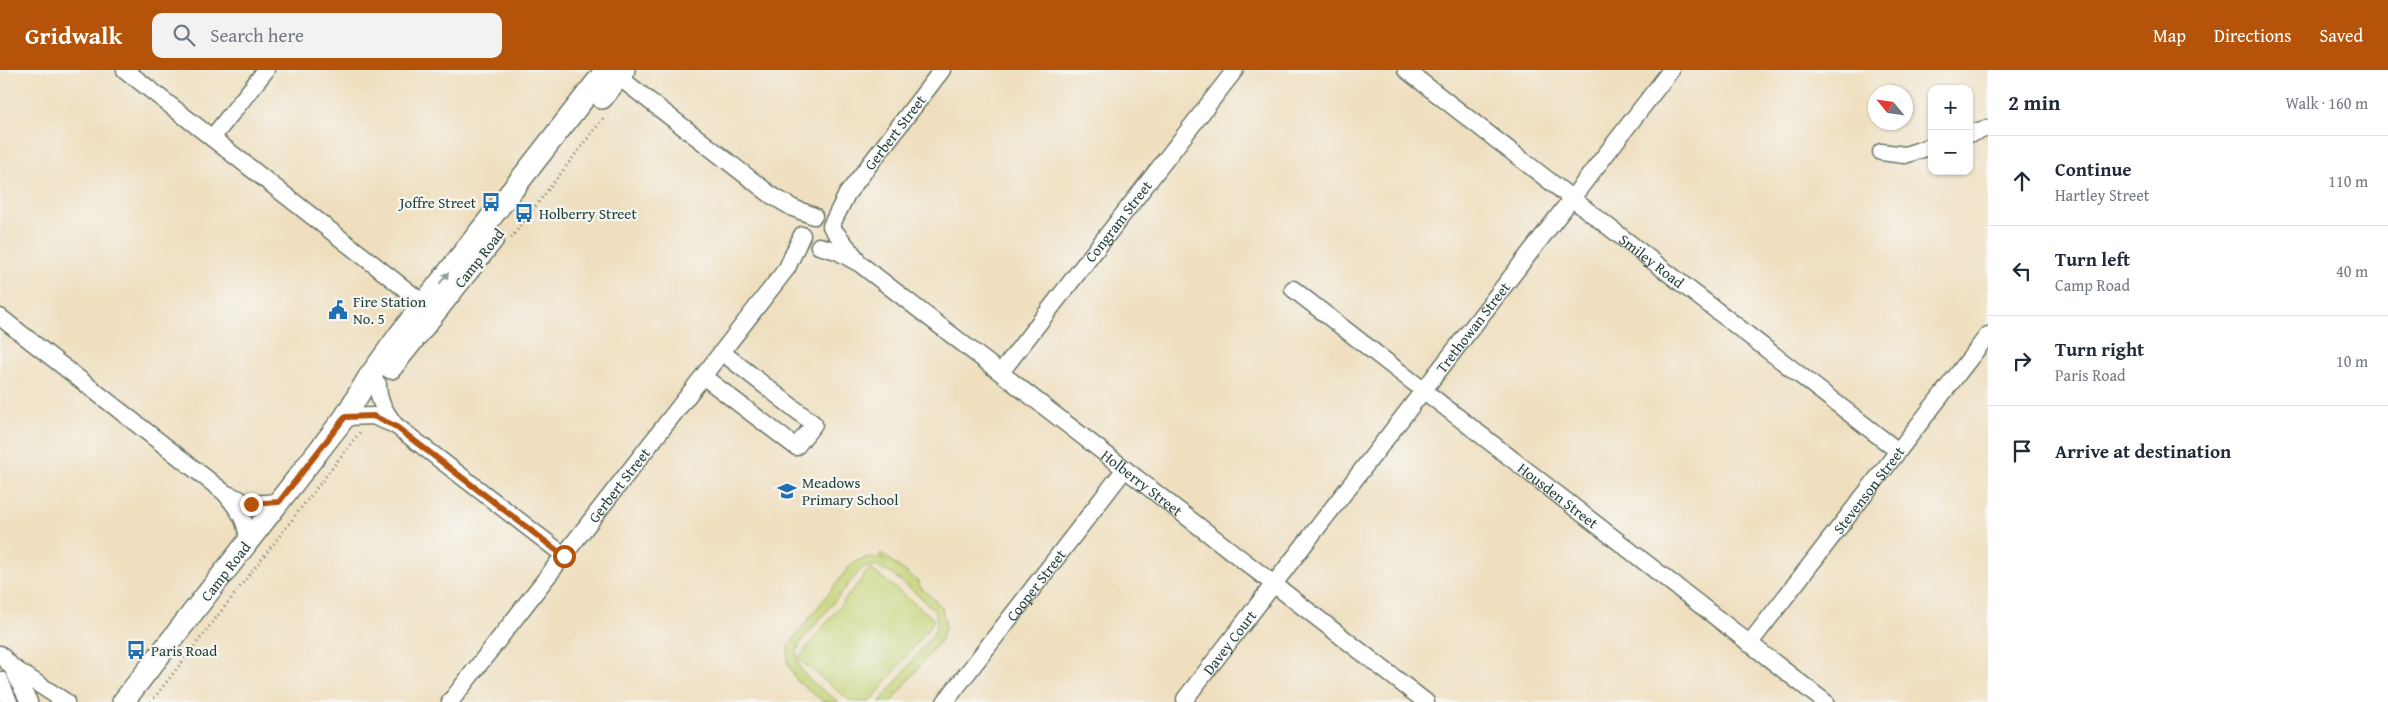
<!DOCTYPE html>
<meta charset="utf-8">
<style>
body{margin:0;font-family:"Gentium Book Plus",serif;background:#f2f2f3;color:#1f2937}
.controls{position:absolute;right:15px;top:15px;display:grid;overflow:hidden;border-radius:10px;box-shadow:0 1px 4px #0004}
.controls button{width:45px;height:45px;display:grid;place-items:center;padding:0;border:0;border-bottom:1px solid #e0e1e3;background:#fff;color:#1f2937;font:25px sans-serif}
.compass{position:absolute;left:1868px;top:15px;width:45px;height:45px;border-radius:50%;background:#fff;box-shadow:0 1px 4px #0004;rotate:299deg}
.stop{position:absolute;width:15px;height:15px;margin:-11px;border:4px solid #b45309;border-radius:50%;background:#fff}
.stop.end{background:#b45309;border-color:#fff;box-shadow:0 1px 5px #0008}
.list{margin:0;padding:0;list-style:none}
h2{display:flex;justify-content:space-between;align-items:center;height:65px;margin:0;padding:0 20px;font-size:21px}
h2 small{font-size:16px;font-weight:400;color:#747a83}
.list li{display:grid;grid-template-columns:32px 1fr auto;gap:15px;align-items:center;box-sizing:border-box;height:90px;padding:0 20px;border-top:1px solid #e0e1e3}
.list b{display:block;font-size:19px;white-space:nowrap}
.list p{margin:0;font-size:16px;white-space:nowrap;color:#747a83}
.list em{font-size:16px;font-style:normal;color:#747a83}
.icon{flex:none;width:28px;height:28px;fill:none;stroke:currentColor;stroke-width:2;stroke-linecap:round;stroke-linejoin:round}
.map{position:relative;flex:none;width:1988px;height:632px;overflow:hidden}
header{display:flex;align-items:center;gap:30px;box-sizing:border-box;height:70px;padding:0 25px;background:#b45309;color:#fff}
header strong{font-size:24px}
nav{display:flex;gap:28px;margin-inline-start:auto;font-size:18px}
.search{width:350px;height:45px;background:#f2f2f3;display:flex;align-items:center;gap:12px;box-sizing:border-box;padding:0 18px;border-radius:10px;color:#747a83;font-size:19px}
main{display:flex}
aside{flex:1;background:#fff}
.map>svg:first-child{display:block}
</style>
<header>
<strong>Gridwalk</strong>
<div class="search"><svg class="icon" aria-label="search" viewBox="0 0 24 24"><circle cx="10" cy="10" r="6"/><path d="M15 15l6 6"/></svg>Search here</div>
<nav><a>Map</a><a>Directions</a><a>Saved</a></nav>
</header>
<main>
<div class="map">
<svg width="1988" height="632" viewBox="0 0 1988 632">
<rect width="100%" height="100%" fill="#f6f6f2"/>
<filter id="ink" filterUnits="userSpaceOnUse"><feTurbulence type="fractalNoise" baseFrequency=".02" numOctaves="2"/><feDisplacementMap in="SourceGraphic" scale="10" xChannelSelector="R" yChannelSelector="G"/><feConvolveMatrix kernelMatrix="1 2 1 2 8 2 1 2 1" color-interpolation-filters="sRGB"/></filter>
<filter id="wash" filterUnits="userSpaceOnUse"><feTurbulence type="fractalNoise" baseFrequency=".0096" numOctaves="4" result="noise"/><feDisplacementMap in="SourceGraphic" scale="20" xChannelSelector="R" yChannelSelector="G"/><feGaussianBlur stdDeviation="1.12" result="paint"/><feColorMatrix in="noise" values="0 0 0 0 0 0 0 0 0 0 0 0 0 0 0 0 0 1.4 0 .05"/><feComposite in="paint" operator="in"/></filter>
<g filter="url(#wash)">
<rect width="100%" height="100%" fill="#efdfbf"/>
<path fill="#c5d274" stroke="#728854" d="M881 483 920 513 919 516 942 537 946 557 940 571 891 632H880L932 566C936 559 939 552 936 544 932 534 890 501 879 497 873 495 867 496 861 499L800 573C787 601 820 617 839 632H824L797 611 787 592 788 576 849 497C859 488 872 484 885 490L879 485Z
M870 498 935 550 870 632H852L798 589Z"/>
</g>
<g filter="url(#ink)">
<g fill="none" stroke-linecap="round" stroke-linejoin="round">
<g stroke="#687665" stroke-width="19">
<g id="minor">
<path d="M125 0 432 240"/>
<path id="s1" d="M1406 0 1898 381"/>
<path d="M611 1 771 125 793 138 814 146"/>
<path d="M1969 64 1988 58"/>
<path d="M212 68 266 0"/>
<path d="M1881 82 1905 85 1932 76"/>
<path id="s2" d="M831 156 847 124 942 0"/>
<path d="M832 158 856 188"/>
<path id="s3" d="M819 176 837 181 860 194 1426 632"/>
<path id="s4" d="M1293 219 1825 632"/>
<path d="M0 247 225 423C238 439 247 450 248 472"/>
<path id="s5" d="M1001 302 1235 0"/>
<path d="M704 307 796 377 814 354 723 283"/>
<path d="M378 314C378 332 385 341 395 355"/>
<path d="M345 347 373 346 395 355 565 486"/>
<path d="M227 424 251 434 279 432"/>
<path id="s6" d="M1749 574 1988 265"/>
<path d="M0 584 12 597 29 632"/>
<path d="M12 597 66 632"/>
<path d="M0 610 9 632"/>
<path id="s7" d="M1185 629 1671 0"/>
<path id="s8" d="M450 632 787 198 802 165"/>
<path id="s9" d="M945 632 1125 399"/>
</g>
</g>
<g stroke="#687665" stroke-width="24">
<g id="major">
<path d="M602 28 624 0"/>
<path d="M391 298 493 169"/>
<path id="s10" d="M123 632 345 347 369 307 400 264 606 0"/>
</g>
</g>
<path stroke="#687665" stroke-width="3" stroke-dasharray="1 4" stroke-linecap="butt" d="M511 168 605 46
M151 632 360 362"/>
<use href="#minor" stroke="#fff" stroke-width="16"/>
<use href="#major" stroke="#fff" stroke-width="21"/>
</g>
<defs><path id="oneway-solid" d="M-6-.8H1V-3.2L6.5 0L1 3.2V.8H-6Z" transform="scale(1.25)"/></defs>
<use fill="#8f9e9a" href="#oneway-solid" transform="translate(444 208) rotate(-52)"/>
</g>
<g fill="none" stroke-linecap="round" stroke-linejoin="round" filter="url(#ink)">
<path stroke="#b45309" stroke-width="6" d="M251 434 279 432 345 347 373 346 395 356 564 486"/>
</g>
<defs>
<g id="bus-bare" transform="scale(1.5)"><path d="M-5-6H5V4H4V6H2V4H-2V6H-4V4H-5ZM-3.5-4V0h7V-4ZM-3.5 1.2v1.5H-2V1.2ZM2 1.2v1.5H3.5V1.2Z" fill="#1f6fb2" stroke="#f6f6f2" stroke-width="2.5" paint-order="stroke"/></g>
<g id="civic-bare" transform="scale(1.5)"><path d="M-.6-6.5H3V-4.5H.6V-3L4-1V1h2V6H-6V1h2V-1L-.6-3ZM-1.2 2.5V6h2.4V2.5Z" fill="#1f6fb2" stroke="#f6f6f2" stroke-width="2.5" paint-order="stroke"/></g>
<g id="school-bare" transform="scale(1.5)"><path d="M0-5L7-2L0 1L-7-2ZM-4 1L0 2.5L4 1V4Q0 6-4 4Z" fill="#1f6fb2" stroke="#f6f6f2" stroke-width="2.5" paint-order="stroke"/></g>
</defs>
<g fill-rule="evenodd">
<use href="#bus-bare" x="491" y="132"/>
<use href="#bus-bare" x="524" y="143"/>
<use href="#civic-bare" x="338" y="240"/>
<use href="#school-bare" x="787" y="421"/>
<use href="#bus-bare" x="136" y="580"/>
</g>
<g text-anchor="middle" dominant-baseline="central" stroke-width="4.5" stroke-linejoin="round" paint-order="stroke">
<g font-size="15" fill="#1f3d34" stroke="#f6f6f2">
<text stroke="none"><textPath href="#s2" startOffset="114">Gerbert Street</textPath></text>
<text stroke="none"><textPath href="#s5" startOffset="191">Congram Street</textPath></text>
<text transform="translate(479 188) rotate(-52)">Camp Road</text>
<text stroke="none"><textPath href="#s1" startOffset="311">Smiley Road</textPath></text>
<text stroke="none"><textPath href="#s7" startOffset="470">Trethowan Street</textPath></text>
<text stroke="none"><textPath href="#s3" startOffset="402">Holberry Street</textPath></text>
<text stroke="none"><textPath href="#s8" startOffset="275">Gerbert Street</textPath></text>
<text stroke="none"><textPath href="#s6" startOffset="195">Stevenson Street</textPath></text>
<text stroke="none"><textPath href="#s4" startOffset="336">Housden Street</textPath></text>
<text stroke="none"><textPath href="#s10" startOffset="166">Camp Road</textPath></text>
<text stroke="none"><textPath href="#s9" startOffset="148">Cooper Street</textPath></text>
<text stroke="none"><textPath href="#s7" startOffset="72">Davey Court</textPath></text>
</g>
<g font-size="15" fill="#1f3d34" stroke="#f6f6f2" text-anchor="start">
<text x="476" y="132" text-anchor="end">Joffre Street</text>
<text x="539" y="143">Holberry Street</text>
<text x="353" y="231">Fire Station<tspan x="353" dy="17">No. 5</tspan></text>
<text x="802" y="412">Meadows<tspan x="802" dy="17">Primary School</tspan></text>
<text x="151" y="580">Paris Road</text>
</g>
</g>
</svg>
<div class="controls">
<button>+</button>
<button>−</button>
</div>
<svg class="compass" viewBox="-18 -18 36 36"><path d="M0-13l5 13h-10z" fill="#e53935"/><path d="M0 13l5-13h-10z" fill="#747a83"/></svg>
<div class="stop" style="left:564px;top:486px"></div>
<div class="stop end" style="left:251px;top:434px"></div>
</div>
<aside>
<h2>2 min<small>Walk · 160 m</small></h2>
<ul class="list">
<li><svg class="icon" aria-label="ahead" viewBox="0 0 24 24"><path d="M12 20V5M6 11l6-6 6 6"/></svg><div><b>Continue</b><p>Hartley Street</p></div><em>110 m</em></li>
<li><svg class="icon" aria-label="left" viewBox="0 0 24 24"><path d="M17 20v-9H6M10 6l-5 5 5 5"/></svg><div><b>Turn left</b><p>Camp Road</p></div><em>40 m</em></li>
<li><svg class="icon" aria-label="right" viewBox="0 0 24 24"><path d="M7 20v-9h11M14 6l5 5-5 5"/></svg><div><b>Turn right</b><p>Paris Road</p></div><em>10 m</em></li>
<li><svg class="icon" aria-label="arrive" viewBox="0 0 24 24"><path d="M6 21V4h12l-3 4 3 4H6"/></svg><div><b>Arrive at destination</b></div></li>
</ul>
</aside>
</main>
